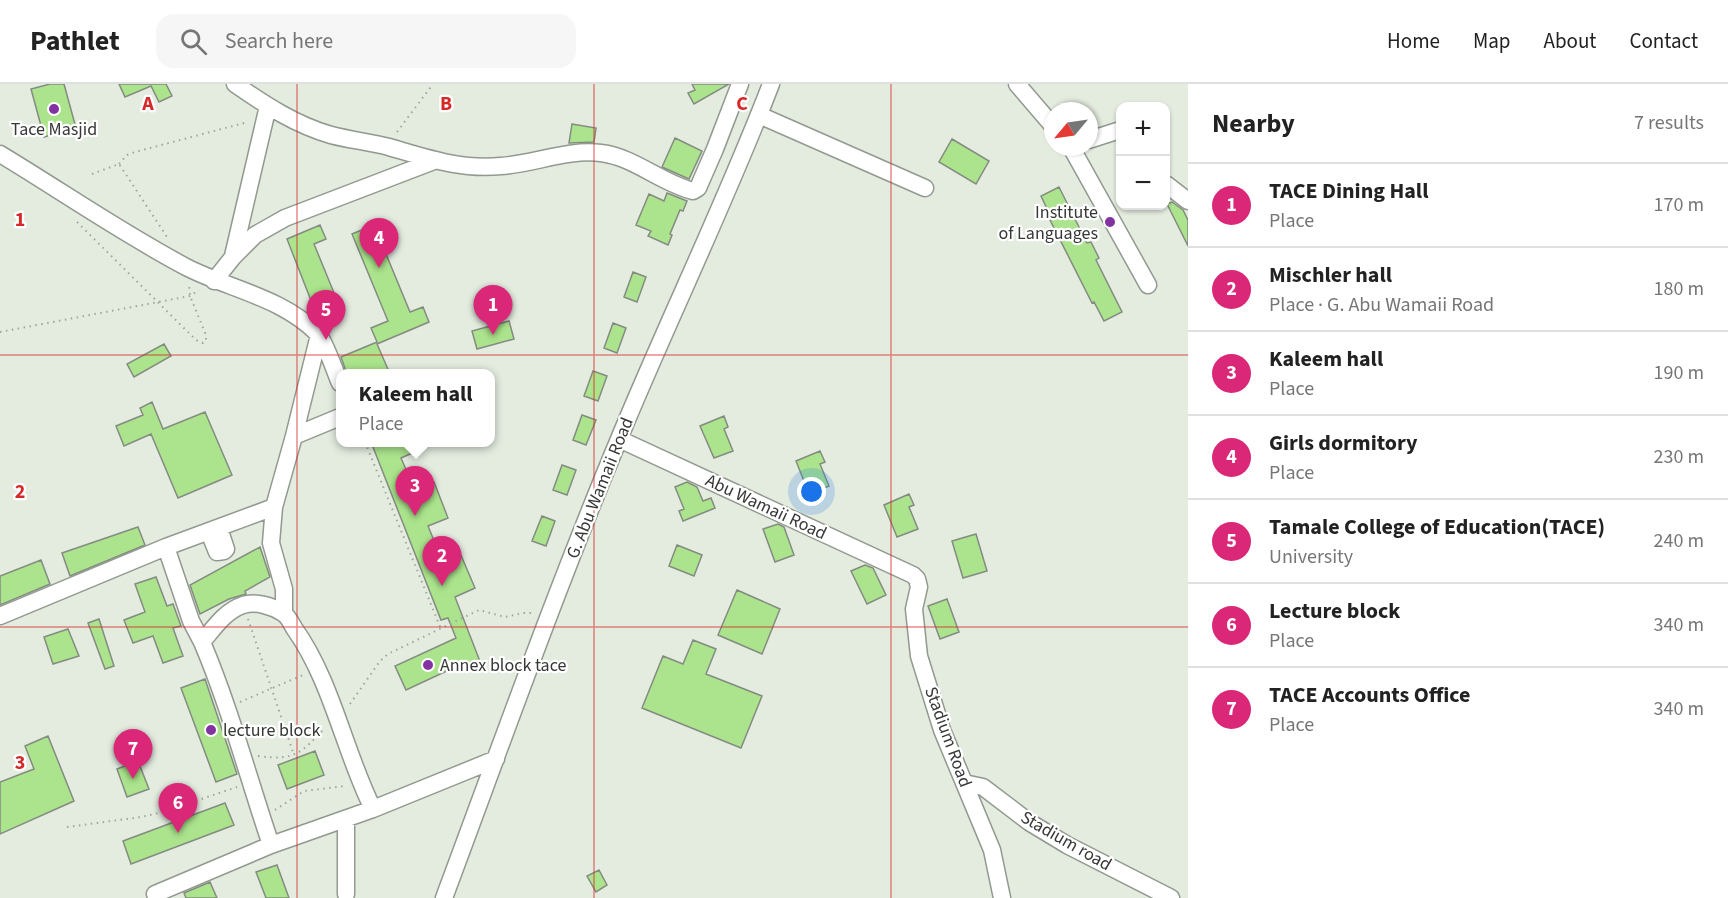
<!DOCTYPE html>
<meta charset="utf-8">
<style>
body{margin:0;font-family:"Source Sans 3",sans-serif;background:#f6f6f6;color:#222}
.controls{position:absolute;right:18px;top:18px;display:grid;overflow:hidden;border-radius:12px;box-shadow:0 2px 4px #0004}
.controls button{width:54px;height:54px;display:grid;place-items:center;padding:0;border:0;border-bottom:2px solid #e0e0e0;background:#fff;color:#222;font:30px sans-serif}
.compass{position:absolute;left:1044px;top:18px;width:54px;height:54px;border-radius:50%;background:#fff;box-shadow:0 2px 4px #0004;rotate:241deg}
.you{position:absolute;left:812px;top:408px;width:21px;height:21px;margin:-15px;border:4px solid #fff;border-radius:50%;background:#1a73e8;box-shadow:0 0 0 9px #1a73e833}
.badge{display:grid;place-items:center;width:39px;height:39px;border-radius:50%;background:#db2777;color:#fff;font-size:20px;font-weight:700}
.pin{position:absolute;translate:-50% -50px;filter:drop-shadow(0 2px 3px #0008)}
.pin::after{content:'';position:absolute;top:32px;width:21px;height:18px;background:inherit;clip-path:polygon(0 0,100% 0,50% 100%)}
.popup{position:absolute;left:336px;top:285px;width:159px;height:78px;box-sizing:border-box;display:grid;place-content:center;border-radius:12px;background:#fff;filter:drop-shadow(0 2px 4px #0005);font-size:20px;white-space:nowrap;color:#767676}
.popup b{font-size:22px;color:#222}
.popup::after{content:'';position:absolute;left:50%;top:100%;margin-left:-12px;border:12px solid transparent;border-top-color:#fff}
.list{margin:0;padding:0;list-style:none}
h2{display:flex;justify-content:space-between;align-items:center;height:78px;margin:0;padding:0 24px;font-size:26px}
h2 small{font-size:20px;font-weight:400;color:#767676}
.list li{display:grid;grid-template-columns:39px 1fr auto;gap:18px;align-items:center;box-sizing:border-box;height:84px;padding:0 24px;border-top:2px solid #e0e0e0}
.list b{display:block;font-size:22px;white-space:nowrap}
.list p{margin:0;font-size:20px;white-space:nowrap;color:#767676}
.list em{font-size:20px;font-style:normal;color:#767676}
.icon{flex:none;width:33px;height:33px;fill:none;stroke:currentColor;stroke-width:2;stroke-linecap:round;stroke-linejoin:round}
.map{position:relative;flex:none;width:1188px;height:814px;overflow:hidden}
header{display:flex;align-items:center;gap:36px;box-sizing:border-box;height:84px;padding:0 30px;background:#fff;border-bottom:2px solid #e0e0e0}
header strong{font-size:28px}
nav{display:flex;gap:33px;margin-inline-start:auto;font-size:21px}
.search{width:420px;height:54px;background:#f6f6f6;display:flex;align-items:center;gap:15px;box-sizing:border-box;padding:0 21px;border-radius:18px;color:#767676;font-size:22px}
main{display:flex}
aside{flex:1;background:#fff}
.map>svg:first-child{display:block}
</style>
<header>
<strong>Pathlet</strong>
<div class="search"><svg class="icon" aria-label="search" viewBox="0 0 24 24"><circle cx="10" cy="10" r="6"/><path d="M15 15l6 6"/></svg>Search here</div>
<nav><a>Home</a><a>Map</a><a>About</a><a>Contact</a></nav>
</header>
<main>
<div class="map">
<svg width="1188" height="814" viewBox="0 0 1188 814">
<rect width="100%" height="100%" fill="#e4ece0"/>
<path fill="#abe48c" stroke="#848b81" stroke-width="1.5" d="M50 0H64L76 44 44 53 31 5Z
M119 0H166L172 12 159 18 151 2 125 13Z
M692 0H729L694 20 688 9 695 6Z
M572 40 596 44 594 58 569 59Z
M675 54 702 67 689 95 662 83Z
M952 55 989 77 976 100 939 78Z
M1059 103 1087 159 1091 158 1099 174 1096 176 1122 228 1104 237 1094 218 1092 219 1048 132 1050 131 1041 112Z
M667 109 687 117 683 127 680 126 670 150 672 151 668 161 648 152 651 147 636 141 649 110 664 117Z
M1172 118 1183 126 1188 136V162L1167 120Z
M320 141 326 155 314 160 339 221 336 222 339 228 319 237 287 155Z
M374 141 410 228 423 223 429 238 377 260 390 290H347L341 273 377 258 371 244 388 237 352 150Z
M633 188 646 193 637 218 624 213Z
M509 237 514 255 477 265 472 247Z
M613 239 626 244 617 269 604 264Z
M164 260 171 272 134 293 127 280Z
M593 287 607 292 598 317 584 312Z
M152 318 163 345 205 328 232 391 178 414 151 350 124 362 116 342 143 331 140 324Z
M582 331 596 336 586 361 573 356Z
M724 332 728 343 724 345 733 367 714 374 700 342Z
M371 358H438L401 374 415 406 434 398 448 434 428 442 442 476 460 469 475 504 455 513 481 580 469 585 466 578 406 606 395 582 456 554 448 534 441 536Z
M820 367 825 378 820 380 829 402 809 410 796 377Z
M562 381 576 386 567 411 553 406Z
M687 398 697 403 703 417 711 414 715 424 683 437 679 427 684 425 675 403Z
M909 410 914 421 909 423 918 445 897 453 884 421Z
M542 432 555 437 546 462 532 457Z
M778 440 784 443 794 471 775 478 763 445Z
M138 443 145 461 70 492 62 469Z
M976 450 987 487 963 494 952 457Z
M677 461 702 471 694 492 669 482Z
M260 463 270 493 245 507 246 510 229 515 200 530 190 501Z
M41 476 50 500 0 521V492Z
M865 481 873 484 886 511 867 520 851 487Z
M156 493 167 522 173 520 181 542 173 544 183 572 163 579 153 552 133 559 124 536 145 528 135 500Z
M737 506 780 525 762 570 718 551Z
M947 515 959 548 940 555 928 522Z
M99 535 114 582 105 585 88 539Z
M68 545 79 572 53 580 44 553Z
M693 556 716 565 706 590 762 612 741 664 642 624 663 572 683 580Z
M205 595 237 690 216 698 181 604Z
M48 652 74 717 0 750V698L34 685 25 662Z
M315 667 324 691 287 705 278 681Z
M138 677 149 705 127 713 117 685Z
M225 719 234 741 131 780 123 757Z
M277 781 289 814H266L256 788Z
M599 786 607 801 596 808 587 792Z
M210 798 217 814H186L184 809Z"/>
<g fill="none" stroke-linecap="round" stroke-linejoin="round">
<g stroke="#92998f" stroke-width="19">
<path id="minor" d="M235 0C265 21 296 41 331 51 350 56 370 58 389 63 427 74 461 86 501 82 534 80 567 65 601 69 634 73 661 99 693 107L698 104 715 65 740 0
M1017 0 1053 42
M759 31 925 104
M1089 56 1120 46
M1071 63 1148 201
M0 70C63 108 123 150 188 184 230 205 283 214 318 250 325 257 335 288 340 299
M1166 100 1188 117
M233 172 268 22
M214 197 233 173 255 151 285 134 434 77
M294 352 319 251
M619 355 913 491 917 495 919 503 914 525 919 572 942 646 992 766 1002 814
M209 448 217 468 224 467 226 465 219 444
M166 463 274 423
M284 530V505L271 459 274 423 294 352 340 333
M0 532 166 463 191 537 202 558
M964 699 983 703 1029 738 1067 761 1171 814
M373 725C344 667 332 597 294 544 291 539 288 532 283 529 272 522 256 517 243 521 225 527 214 544 202 558 230 624 248 693 271 761L373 725 496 675
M346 735V810
M155 810 271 761
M444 814C501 661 556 506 619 355 668 236 725 120 771 0"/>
</g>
<path stroke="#9fa59c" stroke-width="2" stroke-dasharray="1.5 4.5" stroke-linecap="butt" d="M397 48 433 0
M119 80 127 71 135 68 248 38
M92 90 119 80 169 156
M77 138 196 256 203 259 206 256V251L190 212 189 201
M0 248 190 212 199 206
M365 358 441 545
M248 535 294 671
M240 618 303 591
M350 620 380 577 388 570 479 526 505 533 523 529H533
M258 672C295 677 301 669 325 644
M275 726 304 707 345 702
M67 743 141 733 163 728 237 703"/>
<use href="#minor" stroke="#fff" stroke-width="16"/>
</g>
<path fill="none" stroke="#d62828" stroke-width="1.5" stroke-opacity="0.55" d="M297 0V814M594 0V814M891 0V814M0 271H1188M0 543H1188"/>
<g fill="#8332a2" stroke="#fff" stroke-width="2">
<circle cx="54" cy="25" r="6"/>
<circle cx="1110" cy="138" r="6"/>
<circle cx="428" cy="581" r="6"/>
<circle cx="211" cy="646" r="6"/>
</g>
<g text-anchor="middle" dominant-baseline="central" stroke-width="4.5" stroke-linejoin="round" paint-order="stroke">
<g font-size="18" fill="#353834" stroke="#fff" text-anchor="start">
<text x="54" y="45" text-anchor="middle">Tace Masjid</text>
<text x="1098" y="128" text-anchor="end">Institute<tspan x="1098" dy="21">of Languages</tspan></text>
<text x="440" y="581">Annex block tace</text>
<text x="223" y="646">lecture block</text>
</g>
<g font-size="18" fill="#353834" stroke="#fff">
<text transform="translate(600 404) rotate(-68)">G. Abu Wamaii Road</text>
<text transform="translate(766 423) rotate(25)">Abu Wamaii Road</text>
<text transform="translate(948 653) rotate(70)">Stadium Road</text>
<text transform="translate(1066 757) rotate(30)">Stadium road</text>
</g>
</g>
<g font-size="20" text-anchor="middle" font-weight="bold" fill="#d62828" stroke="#fff" stroke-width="4.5" stroke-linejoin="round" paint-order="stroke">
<text x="148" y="26">A</text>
<text x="446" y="26">B</text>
<text x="742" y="26">C</text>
<text x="20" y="142">1</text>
<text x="20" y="414">2</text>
<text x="20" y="685">3</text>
</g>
</svg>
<div class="controls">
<button>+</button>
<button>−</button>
</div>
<svg class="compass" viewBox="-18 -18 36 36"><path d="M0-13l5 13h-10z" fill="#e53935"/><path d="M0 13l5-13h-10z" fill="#767676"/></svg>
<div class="you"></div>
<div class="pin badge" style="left:493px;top:251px">1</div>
<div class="pin badge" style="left:442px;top:502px">2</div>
<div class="pin badge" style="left:415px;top:432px">3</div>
<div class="popup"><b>Kaleem hall</b>Place</div>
<div class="pin badge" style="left:379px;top:184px">4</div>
<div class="pin badge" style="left:326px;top:256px">5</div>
<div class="pin badge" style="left:178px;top:749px">6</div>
<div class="pin badge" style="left:133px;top:695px">7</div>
</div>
<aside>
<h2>Nearby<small>7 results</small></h2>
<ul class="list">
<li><span class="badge">1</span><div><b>TACE Dining Hall</b><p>Place</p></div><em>170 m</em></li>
<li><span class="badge">2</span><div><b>Mischler hall</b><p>Place · G. Abu Wamaii Road</p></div><em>180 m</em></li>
<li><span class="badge">3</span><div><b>Kaleem hall</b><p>Place</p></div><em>190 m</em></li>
<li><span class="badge">4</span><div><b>Girls dormitory</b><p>Place</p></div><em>230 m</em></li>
<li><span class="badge">5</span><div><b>Tamale College of Education(TACE)</b><p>University</p></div><em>240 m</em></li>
<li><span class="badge">6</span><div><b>Lecture block</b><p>Place</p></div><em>340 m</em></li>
<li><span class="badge">7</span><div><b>TACE Accounts Office</b><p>Place</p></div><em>340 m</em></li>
</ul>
</aside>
</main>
